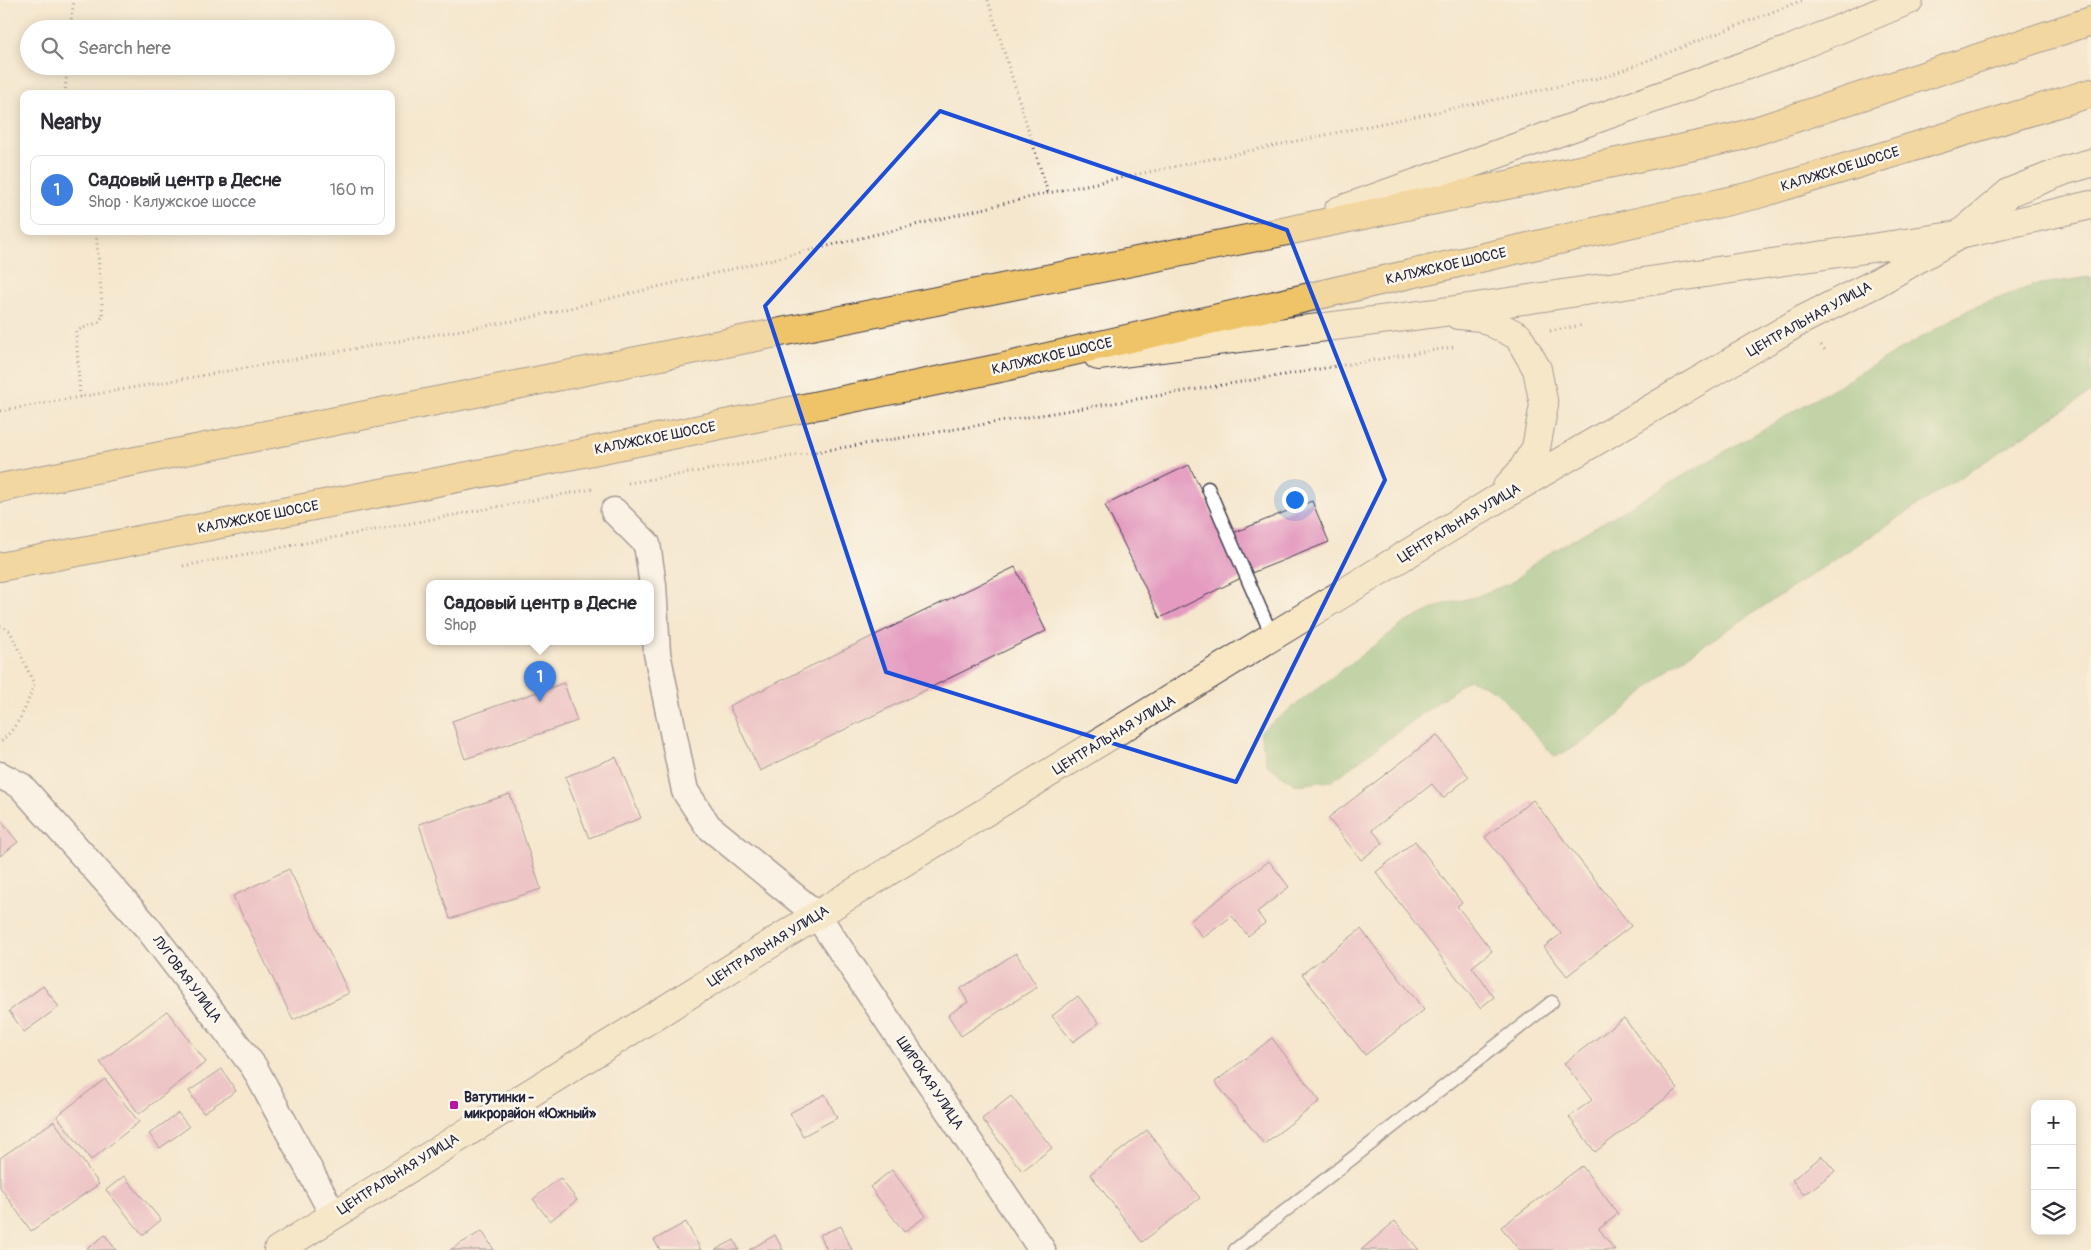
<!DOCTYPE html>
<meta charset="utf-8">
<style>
body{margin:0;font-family:Pangolin,sans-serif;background:#f7f7f7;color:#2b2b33}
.controls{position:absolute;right:15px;bottom:15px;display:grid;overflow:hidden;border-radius:10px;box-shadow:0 2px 12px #0003}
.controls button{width:45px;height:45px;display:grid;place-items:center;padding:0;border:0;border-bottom:1px solid #e1e1e2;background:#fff;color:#2b2b33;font:25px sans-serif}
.you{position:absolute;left:1294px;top:499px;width:18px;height:18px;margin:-12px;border:4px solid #fff;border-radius:50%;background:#1a73e8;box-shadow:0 0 0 8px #1a73e833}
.badge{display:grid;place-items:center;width:32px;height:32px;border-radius:50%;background:#2563eb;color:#fff;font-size:16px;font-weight:700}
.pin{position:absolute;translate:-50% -41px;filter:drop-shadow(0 1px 2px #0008)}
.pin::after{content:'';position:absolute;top:26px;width:18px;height:15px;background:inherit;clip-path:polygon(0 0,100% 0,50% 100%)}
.popup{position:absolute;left:426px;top:580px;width:228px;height:65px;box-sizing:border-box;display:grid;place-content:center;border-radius:10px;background:#fff;filter:drop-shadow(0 1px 4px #0005);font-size:16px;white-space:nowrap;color:#7c7c81}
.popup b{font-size:19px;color:#2b2b33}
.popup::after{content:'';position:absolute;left:50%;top:100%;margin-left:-10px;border:10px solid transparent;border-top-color:#fff}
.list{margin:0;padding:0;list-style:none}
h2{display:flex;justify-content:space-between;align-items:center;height:65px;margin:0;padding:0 20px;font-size:21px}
h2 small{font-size:16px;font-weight:400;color:#7c7c81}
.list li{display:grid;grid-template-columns:32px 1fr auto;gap:15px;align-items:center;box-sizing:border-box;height:70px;margin:0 10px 10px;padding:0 10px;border:1px solid #e1e1e2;border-radius:10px}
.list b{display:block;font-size:19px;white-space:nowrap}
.list p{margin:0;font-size:16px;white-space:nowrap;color:#7c7c81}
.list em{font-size:16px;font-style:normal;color:#7c7c81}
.icon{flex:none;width:28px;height:28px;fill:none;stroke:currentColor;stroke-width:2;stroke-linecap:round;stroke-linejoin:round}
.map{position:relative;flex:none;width:2091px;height:1250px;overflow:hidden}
.search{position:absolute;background:#fff;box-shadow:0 2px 12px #0003;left:20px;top:20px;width:375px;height:55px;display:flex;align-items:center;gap:12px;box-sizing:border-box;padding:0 18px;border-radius:28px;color:#7c7c81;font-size:19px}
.panel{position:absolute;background:#fff;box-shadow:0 2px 12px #0003;left:20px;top:90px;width:375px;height:145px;border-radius:10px}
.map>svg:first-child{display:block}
</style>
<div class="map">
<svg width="2091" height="1250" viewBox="0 0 2091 1250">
<rect width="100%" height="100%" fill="#fbf7ec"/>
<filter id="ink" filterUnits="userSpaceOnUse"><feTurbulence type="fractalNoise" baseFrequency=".02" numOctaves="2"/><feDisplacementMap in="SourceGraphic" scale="10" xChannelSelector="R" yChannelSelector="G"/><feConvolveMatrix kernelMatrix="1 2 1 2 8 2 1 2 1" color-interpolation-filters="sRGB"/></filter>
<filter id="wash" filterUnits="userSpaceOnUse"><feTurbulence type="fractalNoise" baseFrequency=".0096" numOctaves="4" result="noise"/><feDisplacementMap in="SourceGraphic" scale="20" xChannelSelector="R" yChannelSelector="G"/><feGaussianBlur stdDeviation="1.12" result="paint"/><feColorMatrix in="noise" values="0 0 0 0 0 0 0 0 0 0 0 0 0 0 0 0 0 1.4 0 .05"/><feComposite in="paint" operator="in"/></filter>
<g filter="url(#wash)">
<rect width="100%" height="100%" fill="#f5e7ce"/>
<path fill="#84bc79" stroke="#536f5a" d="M2091 277V392L1672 666 1614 719 1585 741 1555 757 1496 691 1469 679 1332 781 1296 785 1267 765 1260 732 1404 623 1442 605 1478 596 1513 582 1538 560 1972 308 2034 285Z"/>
<g id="blocks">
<path fill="#e49bbf" d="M1189 465 1243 577 1160 618 1105 505Z
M1312 501 1329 542 1249 574 1233 533Z
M1015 567 1046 631 760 771 729 706Z
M564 683 577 721 465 759 452 721Z
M1437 735 1469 777 1443 798 1432 784 1372 830 1383 843 1361 860 1328 818Z
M616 757 641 818 589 838 565 777Z
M510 794 541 889 450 919 419 824Z
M1533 800 1631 926 1567 976 1544 947 1561 934 1485 837Z
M0 820 18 842 0 856Z
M1415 841 1462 903 1457 906 1492 951 1472 967 1494 997 1480 1008 1376 872Z
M1269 861 1289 887 1257 912 1265 923 1248 936 1232 916 1203 938 1190 921Z
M289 869 349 993 293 1020 233 896Z
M1361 929 1424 1010 1365 1055 1302 974Z
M1016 953 1037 987 961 1036 948 1015 968 1002 960 989Z
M43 986 59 1007 24 1032 9 1011Z
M1078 996 1099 1023 1073 1042 1052 1016Z
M167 1011 206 1062 139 1114 100 1062Z
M1624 1018 1678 1089 1595 1152 1569 1117 1592 1100 1564 1063Z
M1272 1038 1320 1101 1264 1144 1215 1082Z
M222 1069 236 1091 203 1113 189 1091Z
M105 1079 139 1122 91 1160 57 1116Z
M825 1094 837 1118 803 1136 790 1113Z
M1011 1096 1052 1148 1022 1171 982 1119Z
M178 1113 189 1127 160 1148 149 1134Z
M54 1121 99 1184 31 1231 0 1187V1158Z
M1147 1130 1200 1198 1142 1242 1090 1174Z
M1822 1156 1835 1171 1804 1195 1792 1180Z
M1582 1166 1618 1214 1599 1229 1615 1250H1519L1501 1227Z
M892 1170 926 1216 904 1232 870 1187Z
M124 1176 161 1220 143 1235 106 1190Z
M560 1178 577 1200 550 1221 533 1199Z
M1395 1221 1419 1250H1361Z
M686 1222 701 1250H660L654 1240Z
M841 1226 852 1250H827L820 1235Z
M482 1231 494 1250H450Z
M105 1235 116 1250H85Z
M775 1235 783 1250H749Z
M734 1240 739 1250H715Z"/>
</g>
</g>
<g filter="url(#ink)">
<use href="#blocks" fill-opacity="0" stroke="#424051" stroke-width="1"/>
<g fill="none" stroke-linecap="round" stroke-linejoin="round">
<g stroke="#424051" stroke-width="15">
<path id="lane" d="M1208 488 1273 638
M1235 1250 1552 1002"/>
</g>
<g stroke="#424051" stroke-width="29">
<path id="street" d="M614 511 647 544 653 585 657 653 685 791 708 826 817 915 1042 1250
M0 775 21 786 147 927 254 1067 333 1214"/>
</g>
<g stroke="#424051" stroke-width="30">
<path id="secondary" d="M1338 211 1789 50 1909 0
M1458 315 1481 317 1518 336 1537 369 1544 405 1536 448 1521 472 1507 487
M1098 356 1436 313 1959 235 2091 205
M278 1250 817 915 1492 502 1802 320 1878 282 1959 235 2010 192 2066 170 2091 163"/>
</g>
<g stroke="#424051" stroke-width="30">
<path id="highway" d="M0 488 1277 233 1737 137 2091 21
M0 567 514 467 1000 368 1755 195 2091 93"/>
</g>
<path stroke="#424051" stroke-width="3" stroke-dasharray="1 4" stroke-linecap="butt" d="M988 0 1048 193
M70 29 74 0
M65 94 67 66
M1550 331 1584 325
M1821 345 1827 353
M80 397 76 331 99 322 103 316 96 231
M0 411 524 319 1048 193 1608 76 1803 0
M628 483 1453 347
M183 566 592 489
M0 626 10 631 34 684C26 708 19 726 0 742"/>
<use href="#lane" stroke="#fff" stroke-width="12"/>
<use href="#street" stroke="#fff" stroke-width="26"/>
<use href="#secondary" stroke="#f9e7c3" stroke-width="28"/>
<use href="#highway" stroke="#efc469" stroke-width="28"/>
</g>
</g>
<path d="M0 0H2091V1250H0ZM940 111 1287 230 1385 480 1236 782 886 672 765 306Z" fill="#f5e7ce" fill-opacity=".55" fill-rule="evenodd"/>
<path fill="none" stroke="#1d4ed8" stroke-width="4" stroke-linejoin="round" d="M940 111 1287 230 1385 480 1236 782 886 672 765 306Z"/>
<rect fill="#b5179e" stroke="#fbf7ec" stroke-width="2" x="449" y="1100" width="10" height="10" rx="2.5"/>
<g text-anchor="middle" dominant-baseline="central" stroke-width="5" stroke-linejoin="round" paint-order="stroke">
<g font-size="14" fill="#22223b" stroke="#fbf7ec">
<text transform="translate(1840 169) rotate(-17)">КАЛУЖСКОЕ ШОССЕ</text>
<text transform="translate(1446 266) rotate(-13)">КАЛУЖСКОЕ ШОССЕ</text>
<text transform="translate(1809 319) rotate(-29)">ЦЕНТРАЛЬНАЯ УЛИЦА</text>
<text transform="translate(1052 356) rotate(-13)">КАЛУЖСКОЕ ШОССЕ</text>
<text transform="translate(655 438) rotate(-11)">КАЛУЖСКОЕ ШОССЕ</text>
<text transform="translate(258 517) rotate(-11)">КАЛУЖСКОЕ ШОССЕ</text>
<text transform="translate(1459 523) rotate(-31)">ЦЕНТРАЛЬНАЯ УЛИЦА</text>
<text transform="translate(1114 735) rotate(-31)">ЦЕНТРАЛЬНАЯ УЛИЦА</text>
<text transform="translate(768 946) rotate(-32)">ЦЕНТРАЛЬНАЯ УЛИЦА</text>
<text transform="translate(187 979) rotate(53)">ЛУГОВАЯ УЛИЦА</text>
<text transform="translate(930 1083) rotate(56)">ШИРОКАЯ УЛИЦА</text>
<text transform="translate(398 1174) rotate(-32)">ЦЕНТРАЛЬНАЯ УЛИЦА</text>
</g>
<g font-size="14" font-weight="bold" fill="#22223b" stroke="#fbf7ec" text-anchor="start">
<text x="464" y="1097">Ватутинки -<tspan x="464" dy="16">микрорайон «Южный»</tspan></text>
</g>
</g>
</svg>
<div class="controls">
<button>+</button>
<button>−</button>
<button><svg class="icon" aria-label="layers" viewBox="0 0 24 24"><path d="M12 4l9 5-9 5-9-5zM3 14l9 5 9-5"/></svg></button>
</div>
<div class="you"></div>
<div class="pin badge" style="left:540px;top:702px;background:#3f7fe0">1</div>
<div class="popup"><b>Садовый центр в Десне</b>Shop</div>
<div class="search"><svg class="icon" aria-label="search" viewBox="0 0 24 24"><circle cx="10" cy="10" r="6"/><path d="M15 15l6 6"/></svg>Search here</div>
<section class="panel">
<h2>Nearby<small></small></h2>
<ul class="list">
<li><span class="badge" style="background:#3f7fe0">1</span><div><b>Садовый центр в Десне</b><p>Shop · Калужское шоссе</p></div><em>160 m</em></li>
</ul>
</section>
</div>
